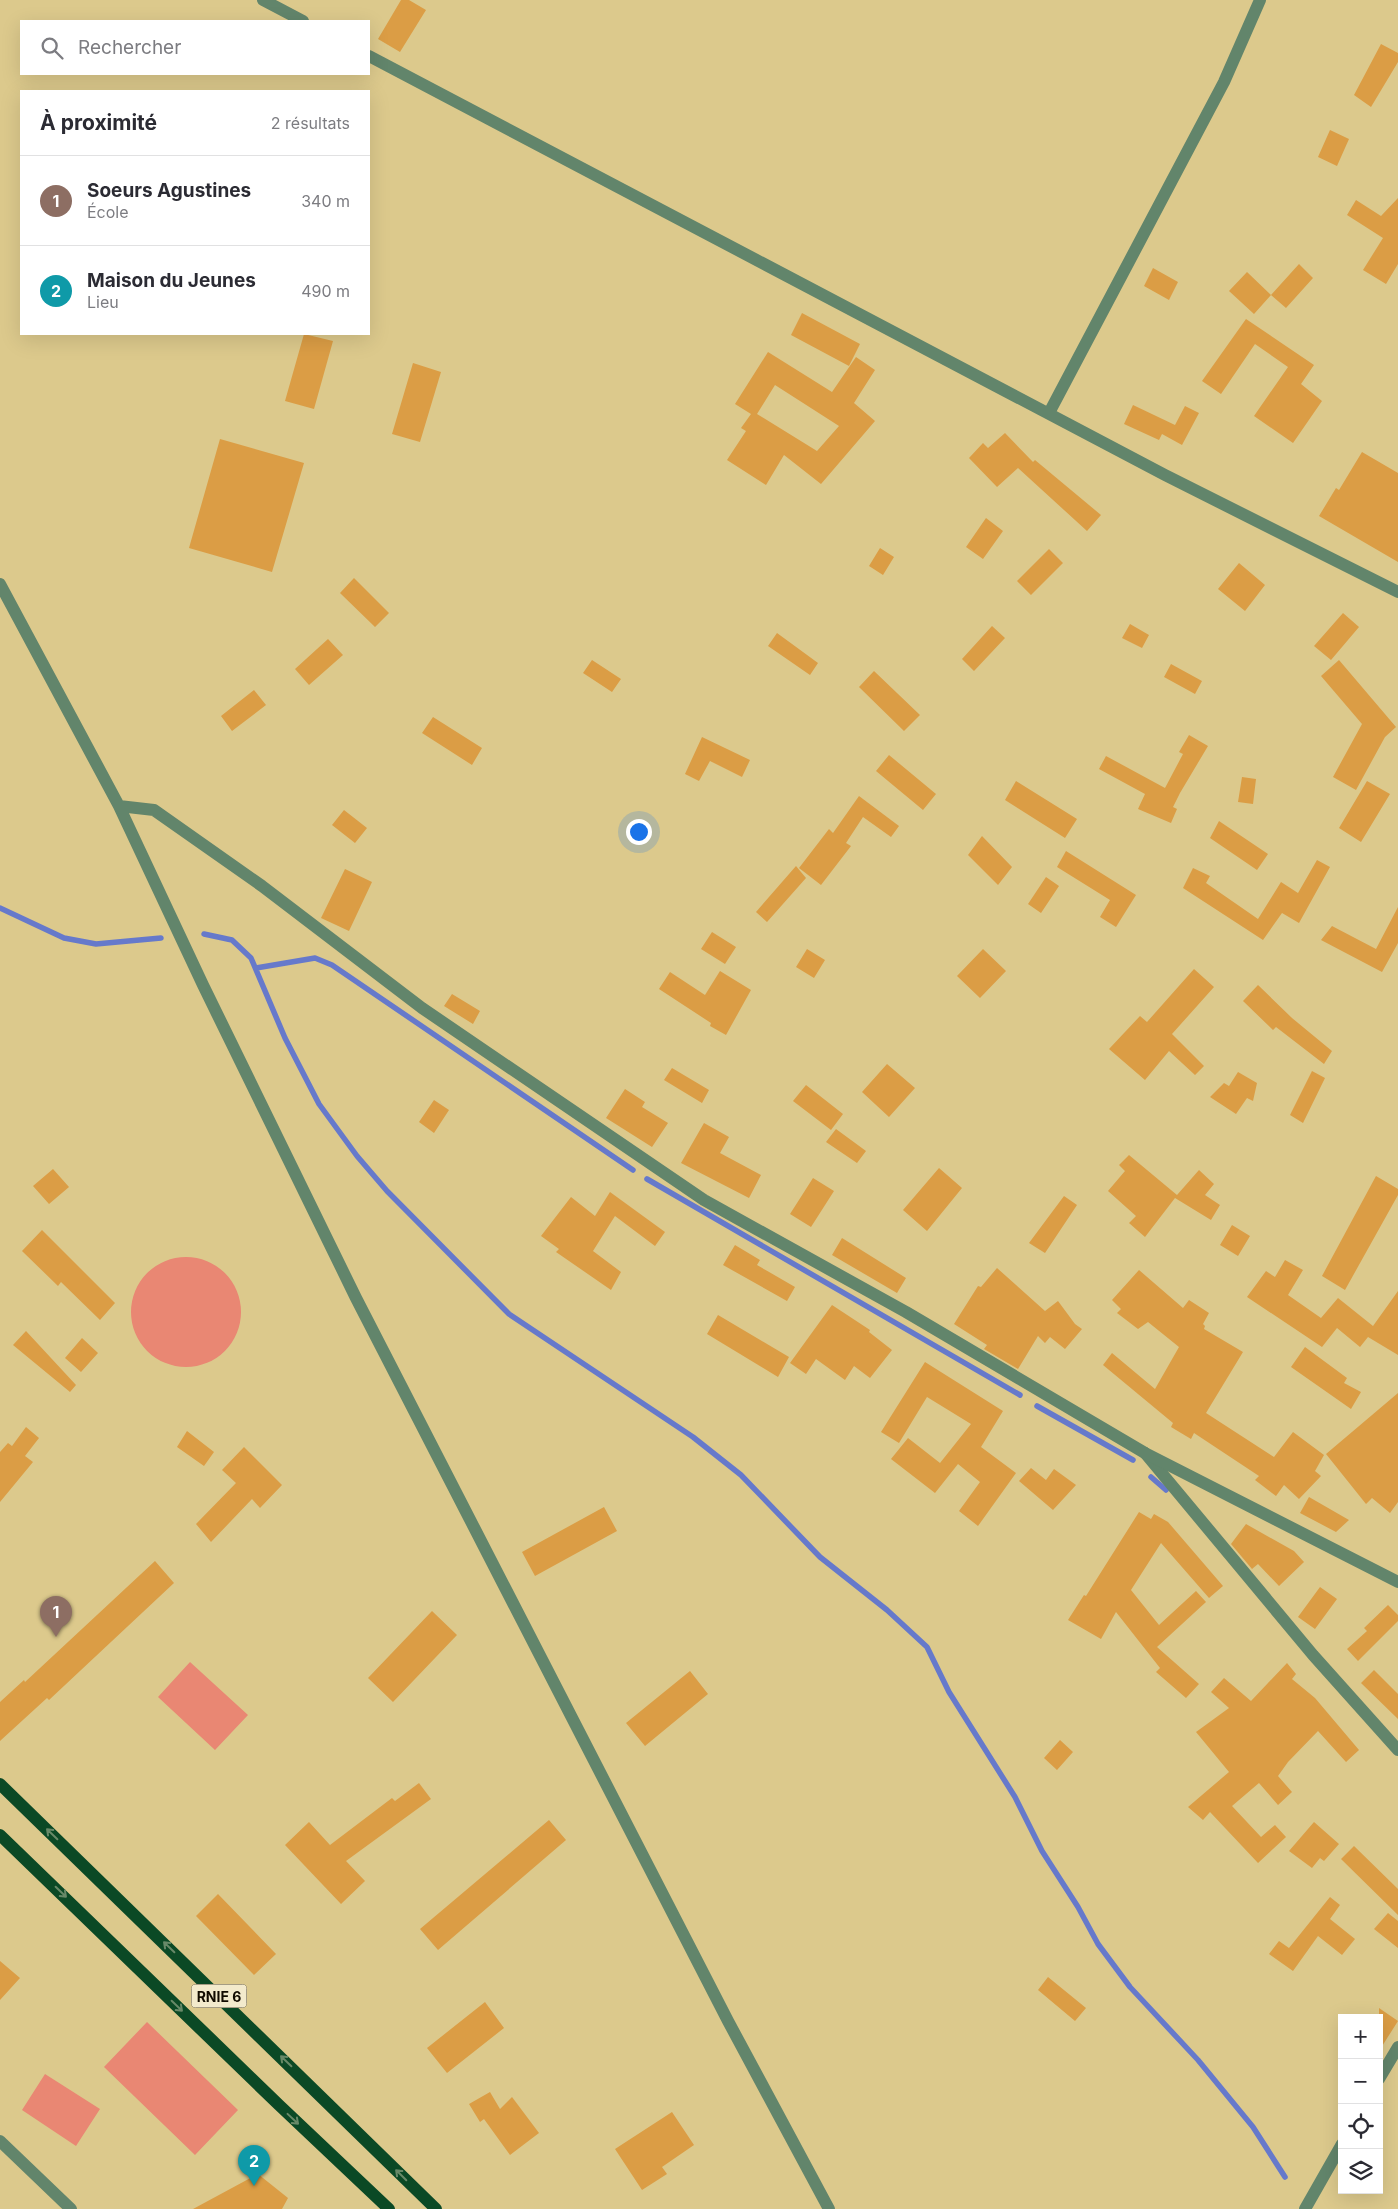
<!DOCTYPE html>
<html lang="fr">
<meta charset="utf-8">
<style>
body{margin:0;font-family:Inter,sans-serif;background:#f2f2f3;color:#2b2b33}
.controls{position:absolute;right:15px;bottom:15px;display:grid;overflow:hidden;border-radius:0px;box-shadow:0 5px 20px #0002}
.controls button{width:45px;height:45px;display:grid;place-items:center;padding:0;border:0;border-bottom:1px solid #e1e1e2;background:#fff;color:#2b2b33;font:25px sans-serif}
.you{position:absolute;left:638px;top:831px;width:18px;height:18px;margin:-12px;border:4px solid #fff;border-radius:50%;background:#1a73e8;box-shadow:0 0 0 8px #1a73e833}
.badge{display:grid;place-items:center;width:32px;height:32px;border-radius:50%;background:#ea580c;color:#fff;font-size:16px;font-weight:700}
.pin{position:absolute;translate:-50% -41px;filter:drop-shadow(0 1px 2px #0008)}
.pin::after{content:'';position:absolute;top:26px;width:18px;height:15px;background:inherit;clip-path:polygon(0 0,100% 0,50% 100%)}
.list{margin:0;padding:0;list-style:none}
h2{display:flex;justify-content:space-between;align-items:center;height:65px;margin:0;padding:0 20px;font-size:21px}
h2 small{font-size:16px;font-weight:400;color:#7c7c81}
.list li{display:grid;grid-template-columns:32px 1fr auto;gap:15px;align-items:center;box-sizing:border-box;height:90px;padding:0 20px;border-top:1px solid #e1e1e2}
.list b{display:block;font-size:19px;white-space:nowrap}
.list p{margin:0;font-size:16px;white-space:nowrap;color:#7c7c81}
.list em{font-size:16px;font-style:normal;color:#7c7c81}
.icon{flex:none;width:28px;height:28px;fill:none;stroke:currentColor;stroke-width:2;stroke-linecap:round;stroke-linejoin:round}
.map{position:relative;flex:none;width:1398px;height:2209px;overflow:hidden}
.search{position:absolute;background:#fff;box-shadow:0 5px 20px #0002;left:20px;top:20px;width:350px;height:55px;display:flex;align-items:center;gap:12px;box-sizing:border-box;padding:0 18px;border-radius:0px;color:#7c7c81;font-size:19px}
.panel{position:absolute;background:#fff;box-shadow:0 5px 20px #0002;left:20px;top:90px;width:350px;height:245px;border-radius:0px}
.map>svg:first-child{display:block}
</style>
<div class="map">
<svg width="1398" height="2209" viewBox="0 0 1398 2209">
<rect width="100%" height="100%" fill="#dcc98c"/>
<path fill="#e98773" d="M131 1312a55 55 0 1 1 110 0a55 55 0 1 1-110 0Z
M190 1662 248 1715 215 1750 158 1697Z
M147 2022 238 2110 195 2155 104 2067Z
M45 2074 100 2109 76 2146 22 2110Z"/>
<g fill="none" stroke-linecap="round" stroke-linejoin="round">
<path stroke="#6679cb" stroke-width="5.5" d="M0 908 64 938 96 944 161 938
M204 934 232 940 251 958 285 1038 319 1104 357 1156 387 1191 509 1314 693 1437 741 1475 820 1557 887 1610 927 1647 949 1692 1015 1797 1042 1851 1078 1907 1098 1944 1130 1987 1198 2060 1253 2127 1285 2177
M256 968 315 958 332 965 633 1170
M647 1179 1020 1395
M1037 1406 1133 1460
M1151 1477 1166 1490"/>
</g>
<path fill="#db9d45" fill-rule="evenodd" d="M401 0H409L426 10 400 52 378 39Z
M1381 44 1398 53V62L1371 107 1354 95Z
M1330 130 1349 139 1337 166 1318 157Z
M1398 198V264L1386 284 1363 270 1383 238 1347 215 1356 200 1381 216Z
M1299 264 1313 278 1286 308 1271 295Z
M1153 268 1178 282 1169 300 1144 286Z
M1247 272 1271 295 1254 314 1229 291Z
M802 313 860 344 849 366 791 335Z
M1246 319 1314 365 1301 384 1322 401 1293 443 1254 416 1288 367 1255 344 1221 394 1202 381Z
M304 334 333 341 314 409 285 401Z
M768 352 832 392 856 357 875 370 854 403 875 421 821 484 784 455 766 485 727 460 746 431 741 428 751 414 735 404ZM775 385 839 426 817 451 757 414Z
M413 363 441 372 420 442 392 434Z
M1133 405 1175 425 1185 406 1199 413 1182 445 1162 434 1159 440 1124 424Z
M1005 433 1033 462 1035 460 1101 515 1087 531 1018 468 997 487 969 458 983 443 988 448Z
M220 439 304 463 272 572 189 548Z
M1362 452 1398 473V562L1319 516 1336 488 1339 490Z
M986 518 1003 531 983 559 966 547Z
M880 548 894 557 883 575 869 566Z
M1049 549 1063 563 1031 595 1017 581Z
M1239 563 1265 585 1245 611 1218 589Z
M354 578 389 613 375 627 340 593Z
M1343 613 1359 627 1331 660 1314 646Z
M1130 624 1149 635 1142 648 1122 638Z
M992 626 1005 638 974 671 962 659Z
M777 633 818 663 810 675 768 646Z
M328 639 343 655 309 685 295 669Z
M592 660 621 679 612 692 583 673Z
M1339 660 1396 727 1385 737 1356 790 1333 777 1362 724 1321 676Z
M1171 664 1202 681 1195 694 1164 677Z
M874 671 920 715 904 731 859 687Z
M254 690 266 705 232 731 221 716Z
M433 717 482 748 472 765 422 733Z
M1189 735 1208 746 1180 793 1173 807 1177 809 1171 823 1138 809 1145 794 1099 769 1106 756 1165 788 1183 754 1179 752Z
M702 737 750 760 742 777 710 761 699 781 685 774Z
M889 755 936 794 923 810 876 771Z
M1242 777 1256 779 1253 804 1238 802Z
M1016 781 1077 819 1065 838 1005 800Z
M1367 781 1390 794 1361 842 1339 828Z
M859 796 899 826 891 837 863 817 846 843 851 846 821 885 799 868 829 829 833 833Z
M344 810 367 828 355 843 332 825Z
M1219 821 1268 854 1257 870 1210 838Z
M982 836 1012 867 998 885 968 855Z
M1066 851 1136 895 1116 927 1100 917 1110 900 1057 867Z
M1317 860 1330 867 1299 923 1282 913 1263 940 1183 888 1193 868 1210 876 1206 883 1258 919 1281 882 1298 893Z
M796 866 806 878 767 922 756 912Z
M345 869 372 882 349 931 321 918Z
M1046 877 1059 886 1041 913 1028 904Z
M1398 907V943L1382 972 1321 940 1332 926 1376 949Z
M712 932 736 947 725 964 701 949Z
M807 949 825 960 814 978 796 967Z
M983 949 1006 971 980 998 957 976Z
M1194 969 1214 987 1172 1034 1204 1066 1195 1075 1169 1051 1145 1080 1109 1049 1140 1016 1147 1022Z
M720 971 751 990 726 1035 710 1026 711 1023 659 989 670 972 705 995Z
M1258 985 1292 1018 1332 1051 1324 1064 1276 1027 1273 1030 1243 1001Z
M452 994 480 1011 473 1024 444 1006Z
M887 1064 915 1088 889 1117 862 1092Z
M672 1068 709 1090 702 1103 664 1080Z
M1312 1071 1325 1078 1303 1123 1290 1115Z
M1238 1072 1257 1083 1253 1101 1247 1098 1236 1114 1210 1097 1224 1083 1229 1086Z
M806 1085 843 1114 831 1130 793 1101Z
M625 1089 645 1102 642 1107 668 1123 652 1147 606 1118Z
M434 1100 449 1110 434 1133 419 1122Z
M704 1123 729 1137 720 1153 761 1175 749 1198 681 1163Z
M836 1129 866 1151 857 1163 826 1142Z
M1129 1155 1177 1195 1199 1170 1214 1184 1205 1195 1220 1205 1211 1220 1175 1198 1145 1237 1129 1223 1136 1216 1108 1191 1125 1171 1119 1165Z
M939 1168 962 1188 927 1231 903 1210Z
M53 1169 69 1187 49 1204 33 1186Z
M1376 1176 1398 1189V1195L1345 1290 1322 1276Z
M813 1178 834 1191 811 1227 790 1214Z
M610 1192 665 1232 655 1246 615 1216 593 1251 621 1272 611 1290 556 1252 559 1249 541 1236 571 1197 595 1216Z
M1064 1196 1077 1205 1045 1253 1029 1243Z
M1232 1225 1250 1236 1238 1256 1220 1245Z
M42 1230 115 1303 100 1320 61 1282 58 1286 22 1251Z
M842 1238 906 1278 897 1293 832 1255Z
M735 1245 760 1260 757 1265 795 1287 787 1301 723 1265Z
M1285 1260 1303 1270 1288 1295 1321 1318 1338 1298 1373 1326 1398 1291V1355L1368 1337 1360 1347 1337 1328 1322 1347 1247 1297 1266 1271 1275 1277Z
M997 1268 1045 1311 1058 1301 1075 1324 1082 1329 1065 1349 1050 1337 1045 1343 1038 1336 1018 1369 984 1349 987 1345 954 1324 978 1286 981 1287Z
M1139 1270 1183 1308 1189 1300 1209 1313 1203 1324 1205 1326 1204 1329 1243 1352 1206 1413 1274 1457 1293 1432 1324 1455 1315 1471 1321 1476 1299 1499 1284 1485 1276 1496 1255 1480 1259 1476 1194 1433 1191 1439 1171 1427 1173 1423 1103 1365 1112 1353 1155 1389 1179 1347 1148 1322 1138 1329 1117 1313 1121 1309 1112 1300Z
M832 1305 870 1330 869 1332 892 1350 870 1378 854 1366 845 1380 816 1359 806 1374 790 1363Z
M718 1315 789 1357 778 1377 707 1334Z
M26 1331 76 1385 70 1392 13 1345Z
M82 1338 98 1353 81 1372 65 1358Z
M1305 1347 1347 1378 1344 1383 1361 1392 1351 1409 1291 1367Z
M925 1362 1003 1411 981 1447 1016 1473 978 1526 959 1511 980 1482 958 1464 935 1493 891 1459 908 1438 940 1463 971 1424 927 1397 899 1443 881 1432Z
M1398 1393V1502L1390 1513 1372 1498 1366 1504 1326 1454Z
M26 1427 39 1438 25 1456 33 1462 0 1502V1452L8 1443 12 1446Z
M187 1431 214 1452 204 1466 177 1447Z
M244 1447 282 1485 260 1508 252 1499 211 1542 196 1524 236 1483 222 1470Z
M1031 1468 1046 1480 1054 1469 1076 1485 1053 1510 1019 1481Z
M1309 1497 1349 1520 1336 1532 1300 1513Z
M604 1507 617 1531 535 1576 522 1552Z
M1139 1512 1151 1519 1154 1514 1168 1522 1223 1586 1209 1598 1161 1543 1131 1590 1159 1625 1196 1591 1206 1602 1157 1647 1199 1684 1186 1698 1156 1672 1160 1668 1116 1612 1101 1639 1068 1620 1084 1595 1086 1596Z
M1246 1524 1294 1551 1304 1562 1279 1586 1258 1564 1252 1569 1231 1544Z
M155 1561 174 1583 49 1700 47 1698 0 1741V1702L24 1680 25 1682Z
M1320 1587 1337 1599 1315 1629 1298 1617Z
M1388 1605 1398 1615V1621L1358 1661 1347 1649 1367 1631 1364 1628Z
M432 1611 457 1635 393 1702 368 1678Z
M1287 1663 1296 1674 1292 1679 1315 1698 1359 1750 1346 1762 1318 1731 1288 1762 1278 1776 1292 1792 1278 1805 1259 1783 1232 1806 1261 1837 1275 1825 1286 1837 1258 1863 1210 1812 1203 1820 1188 1807 1229 1772 1196 1732 1229 1708 1211 1692 1224 1678 1251 1701Z
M1374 1670 1398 1694V1719L1361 1683Z
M690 1671 708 1694 645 1746 626 1723Z
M1060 1740 1073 1752 1057 1770 1044 1758Z
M419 1783 431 1799 346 1861 365 1881 341 1904 285 1845 309 1822 330 1845 392 1798 395 1801Z
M549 1820 566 1840 438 1950 420 1929Z
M1314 1822 1339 1844 1324 1861 1320 1858 1312 1868 1289 1851Z
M1354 1846 1398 1889V1915L1341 1859Z
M218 1894 276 1954 254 1975 196 1916Z
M1330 1897 1340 1905 1330 1919 1355 1939 1342 1955 1318 1936 1293 1971 1269 1954 1279 1941 1289 1948Z
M1388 1913 1398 1921V1948L1374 1929Z
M0 1961 20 1978 0 2000Z
M1048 1977 1086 2008 1075 2021 1038 1990Z
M485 2002 504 2028 447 2073 427 2048Z
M1379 2008 1398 2021 1379 2051Z
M490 2092 500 2109 512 2097 539 2133 510 2155 484 2119 480 2122 469 2104Z
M672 2112 694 2145 662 2167 667 2174 642 2190 615 2149Z
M258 2174 288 2198 282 2209H193Z"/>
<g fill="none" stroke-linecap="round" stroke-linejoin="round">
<path stroke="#62856b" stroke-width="12" d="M263 0 303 21
M369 56 1165 475 1398 592
M1049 413 1224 82 1260 0
M1145 1453 1313 1655 1398 1750"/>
<path stroke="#62856b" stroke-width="12" d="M0 584 119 806 203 985 356 1298 728 2021 829 2209
M119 806 154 810 262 886 422 1008 704 1200 906 1312 1145 1453 1398 1582
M1379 2079 1398 2047
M0 2141 71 2209
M1305 2209 1342 2144"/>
<path stroke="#0b4925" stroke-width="12" d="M0 1784 436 2209
M0 1835 279 2105 389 2209"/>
</g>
<defs><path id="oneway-shaft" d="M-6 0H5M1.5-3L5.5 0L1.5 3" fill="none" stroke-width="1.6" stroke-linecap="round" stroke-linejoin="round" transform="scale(1.25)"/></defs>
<g stroke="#688968">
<use href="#oneway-shaft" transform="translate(52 1834) rotate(-136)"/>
<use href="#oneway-shaft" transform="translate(61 1892) rotate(44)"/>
<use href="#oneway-shaft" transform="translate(169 1947) rotate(-136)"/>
<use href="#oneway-shaft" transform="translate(177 2006) rotate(44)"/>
<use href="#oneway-shaft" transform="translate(286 2061) rotate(-136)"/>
<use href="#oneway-shaft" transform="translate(293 2119) rotate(43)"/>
<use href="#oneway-shaft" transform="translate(401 2175) rotate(-135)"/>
</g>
<g text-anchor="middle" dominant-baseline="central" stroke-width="4" stroke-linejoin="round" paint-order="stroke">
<rect fill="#f3eacc" stroke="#564e3d" stroke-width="1" x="191.5" y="1984.5" width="55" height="23" rx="4"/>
<g font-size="14" font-weight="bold" fill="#120b00">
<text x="219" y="1996">RNIE 6</text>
</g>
</g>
</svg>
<div class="controls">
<button>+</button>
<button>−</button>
<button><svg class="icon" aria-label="locate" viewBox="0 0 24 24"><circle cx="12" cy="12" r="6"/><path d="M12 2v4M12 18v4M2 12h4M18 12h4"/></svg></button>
<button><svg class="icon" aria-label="layers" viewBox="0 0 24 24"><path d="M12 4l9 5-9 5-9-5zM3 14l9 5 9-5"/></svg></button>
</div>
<div class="you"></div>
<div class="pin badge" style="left:56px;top:1637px;background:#8d6e63">1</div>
<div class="pin badge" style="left:254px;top:2186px;background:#0f9aa8">2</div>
<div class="search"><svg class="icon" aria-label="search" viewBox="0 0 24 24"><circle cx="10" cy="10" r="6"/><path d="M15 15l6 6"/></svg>Rechercher</div>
<section class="panel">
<h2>À proximité<small>2 résultats</small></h2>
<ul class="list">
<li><span class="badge" style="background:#8d6e63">1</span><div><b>Soeurs Agustines</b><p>École</p></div><em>340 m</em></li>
<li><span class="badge" style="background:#0f9aa8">2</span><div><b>Maison du Jeunes</b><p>Lieu</p></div><em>490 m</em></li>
</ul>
</section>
</div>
